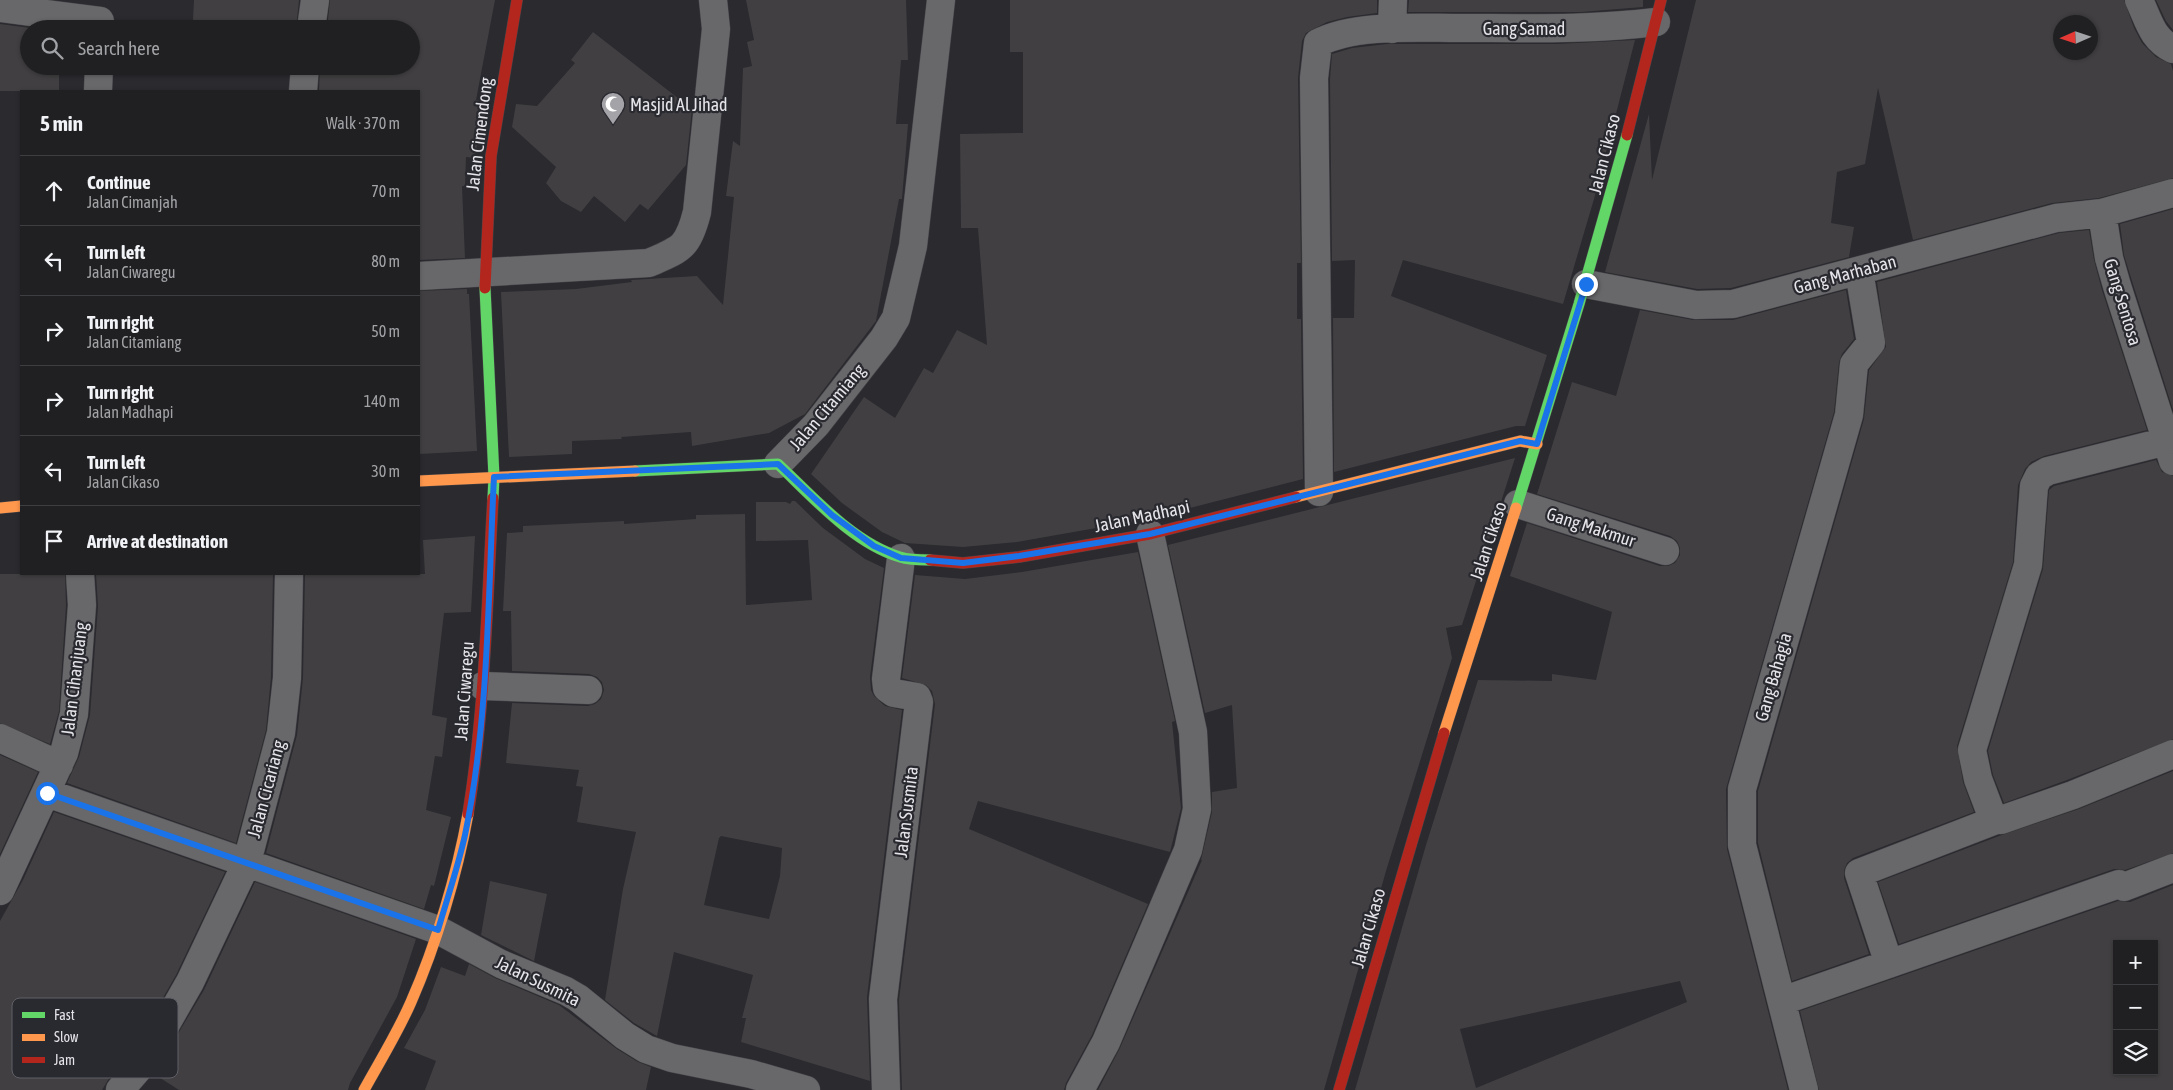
<!DOCTYPE html>
<meta charset="utf-8">
<style>
body{margin:0;font-family:"Asap Condensed",sans-serif;background:#28282b;color:#f1f3f6}
.controls{position:absolute;right:15px;bottom:15px;display:grid;overflow:hidden;border-radius:0px;box-shadow:0 1px 4px #0004}
.controls button{width:45px;height:45px;display:grid;place-items:center;padding:0;border:0;border-bottom:1px solid #3d3e41;background:#202023;color:#f1f3f6;font:25px sans-serif}
.compass{position:absolute;left:2053px;top:15px;width:45px;height:45px;border-radius:50%;background:#202023;box-shadow:0 1px 4px #0004;rotate:267deg}
.stop{position:absolute;width:15px;height:15px;margin:-11px;border:4px solid #1a73e8;border-radius:50%;background:#fff}
.stop.end{background:#1a73e8;border-color:#fff;box-shadow:0 1px 5px #0008}
.list{margin:0;padding:0;list-style:none}
h2{display:flex;justify-content:space-between;align-items:center;height:65px;margin:0;padding:0 20px;font-size:21px}
h2 small{font-size:16px;font-weight:400;color:#a2a3a6}
.list li{display:grid;grid-template-columns:32px 1fr auto;gap:15px;align-items:center;box-sizing:border-box;height:70px;padding:0 20px;border-top:1px solid #3d3e41}
.list b{display:block;font-size:19px;white-space:nowrap}
.list p{margin:0;font-size:16px;white-space:nowrap;color:#a2a3a6}
.list em{font-size:16px;font-style:normal;color:#a2a3a6}
.icon{flex:none;width:28px;height:28px;fill:none;stroke:currentColor;stroke-width:2;stroke-linecap:round;stroke-linejoin:round}
.map{position:relative;flex:none;width:2173px;height:1090px;overflow:hidden}
.search{position:absolute;background:#202023;box-shadow:0 1px 4px #0004;left:20px;top:20px;width:400px;height:55px;display:flex;align-items:center;gap:12px;box-sizing:border-box;padding:0 18px;border-radius:28px;color:#a2a3a6;font-size:19px}
.panel{position:absolute;background:#202023;box-shadow:0 1px 4px #0004;left:20px;top:90px;width:400px;height:485px;border-radius:0px}
.map>svg:first-child{display:block}
</style>
<div class="map">
<svg width="2173" height="1090" viewBox="0 0 2173 1090">
<rect width="100%" height="100%" fill="#2a2a2f"/>
<path fill="#413f41" fill-rule="evenodd" d="M194 0H299L296 29H269L193 21Z
M330 0H495L476 100 484 101 475 158 466 157 465 186H462L465 258 419 260V91H319L320 66H411V29H327Z
M746 0H906L908 60H901L896 124H908L902 199H899L876 321 805 414 769 433 692 446 691 432 621 437 622 439 572 441V454L509 457 501 292 576 289 632 282 631 280 697 276 723 305 734 197 726 196 733 141 740 146 743 68 752 66 747 42 754 40Z
M1010 0H1377V13L1347 17 1327 22 1306 33 1302 41 1298 78 1301 263H1297V319H1301L1303 479 1147 519 1017 542 963 547 905 543 882 532 842 503 811 474 864 397 895 418 924 368 933 373 957 330 987 345 978 228H961L960 134 1023 133V52H1010Z
M1409 0H1643V7L1581 12H1408Z
M1696 0H2124L2134 28 2142 43 2156 57 2171 64 2173 71V178L2099 198 2052 203 1913 240 1878 88 1865 164 1837 172 1831 223 1854 227 1849 257 1731 288 1697 289 1605 272 1649 114 1652 180ZM2060 22H2090V52H2060Z
M2156 0H2173V30L2166 21Z
M0 24 38 29H29V66H59V91H0Z
M593 32 692 109 686 165 648 210 640 204 625 222 594 196 581 212 561 201 546 183 556 167 512 127 516 104 537 106 575 63 571 60Z
M1635 40 1594 199 1563 304 1403 260 1391 296 1547 355 1525 426H1516L1334 472 1333 318H1354L1355 260 1332 261 1330 79 1332 54 1352 48 1387 44H1557Z
M2173 209V410L2132 281 2124 255 2120 224Z
M2089 230 2094 260 2102 290 2147 430 2044 456 2031 462 2025 469 2018 485 2013 562 1957 746 1963 782 1974 812 1853 858 1847 863 1844 870V878L1869 954 1792 981 1758 843V791L1864 419 1869 370 1886 347 1877 282 2059 233Z
M467 289V294H469L477 451 419 454V291Z
M1846 290 1854 339 1842 354 1839 362 1834 412 1726 789 1727 849 1788 1090H1355L1426 845 1478 680 1552 681V674L1596 680 1612 612 1510 576 1527 523 1660 566H1668L1675 563 1680 555V548L1677 541 1670 536 1537 494 1572 382 1616 396 1640 310 1693 320H1733ZM1680 981 1687 1002 1476 1088 1460 1029Z
M1515 458 1462 625 1446 628 1452 658 1386 871 1324 1090H1098L1120 1048 1202 860H1201L1212 812V792L1237 788 1232 705 1205 713 1168 545Z
M2156 460 2162 472 2173 476V739L2067 780 2004 803 1993 775 1988 751 2043 569 2049 490 2054 486Z
M792 501H795L823 528 865 559 884 568 870 677 871 690 874 696 885 706 902 710 867 997 870 1081 741 1042 746 1018H742L753 975 674 952 657 1036 634 1023 605 1000 623 889 636 832 577 822 583 787 576 786 579 770 506 763 512 703 588 706 595 704 601 699 604 690 602 682 597 677 589 674 512 671 511 611H503L507 533 523 532V526L624 521V524L696 519V515L745 514 746 605 812 600 808 540 756 541V502H786L790 504ZM721 836 782 848 780 876 769 919 704 905 719 838Z
M475 536 471 612 444 613 432 715 447 718 442 757 435 756 426 810 451 817 434 886 431 885 424 909 266 853 297 735 303 678 305 574H425L423 540Z
M1138 552 1175 721 1172 722 1181 808 1170 852 978 801 969 829 1148 904 1092 1035 1066 1083 1064 1090H902L899 1000 935 704 932 691 926 685 902 678 915 575 965 579 1022 572Z
M0 574H65L66 605 59 711 50 744 0 723Z
M96 574H273L271 677 266 730 236 843 67 783 79 757 90 715 98 606Z
M0 755 38 772 0 854Z
M2173 771V853L2125 870 2114 869 1899 944 1878 882 1999 836 2079 809Z
M54 812 225 872 176 975 132 1052 108 1080 102 1090H0V921L23 880Z
M490 881 547 894 534 961 481 935Z
M255 882 416 939 397 997 350 1083 348 1090H179L154 1074 204 990Z
M2173 885V1090H1819L1800 1011 2118 901 2130 902ZM2117 944H2154V1071H2117Z
M469 964 495 978 559 1005 617 1049 638 1062 651 1067 646 1090H425L436 1061 404 1048 425 1010 441 967 465 976Z"/>
<g fill="none" stroke-linecap="round" stroke-linejoin="round">
<g stroke="#464549" stroke-width="29">
<path id="street" d="M2139 0C2149 21 2152 39 2173 49
M0 8 100 21
M311 29 315 0
M1392 29 1393 0
M98 91 99 66
M303 91 305 66
M2102 213 2109 258 2117 286 2173 461
M419 276 649 263C681 249 688 248 697 212L716 29 713 0
M1586 284 1696 305 1733 304 2056 218 2102 213 2173 193
M2167 441 2048 471 2039 476 2034 486 2028 565 1972 750 1978 779 1992 816 1996 820H2001L2073 795 2173 754
M778 464 816 425 884 338 896 318 913 246 941 0
M1319 492 1314 78 1318 43C1354 24 1416 28 1457 28 1524 28 1590 30 1656 22
M1518 504 1665 551
M483 686 588 690
M0 738 59 765
M47 793 438 930 501 964 566 991 578 998 625 1036 646 1049 672 1058 751 1074 806 1090
M0 891 64 753 74 714 82 605 80 574
M1889 964 1859 873 1996 820
M1782 1001 2119 884 2124 887 2173 868
M120 1090 145 1061 190 982 247 862 281 733 287 678 289 574
M886 1090 883 999 919 702 917 697 894 693 887 688 886 679 901 558
M1080 1090 1106 1042 1188 850 1197 809 1193 732 1150 534
M1804 1090 1742 845V789L1849 415 1854 364 1871 343 1859 271"/>
</g>
<g stroke="#464549" stroke-width="12">
<path id="fast" d="M485 288 494 477 493 498
M635 471 778 464C813 497 853 543 900 557 909 560 921 560 930 560
M1516 508 1579 304 1627 135"/>
</g>
<g stroke="#464549" stroke-width="12">
<path id="slow" d="M419 481 635 471
M1296 497 1520 441 1537 444
M0 508 21 506
M1444 733 1516 508
M364 1090C380 1061 398 1032 411 1002 436 945 457 875 468 814"/>
</g>
<g stroke="#464549" stroke-width="12">
<path id="jam" d="M1627 135 1661 0
M485 288 491 156 517 0
M930 560 963 563 1019 557 1150 534 1296 497
M468 814C485 710 487 603 493 498
M1339 1090 1444 733"/>
</g>
<use href="#street" stroke="#68686b" stroke-width="28"/>
<use href="#fast" stroke="#63d668" stroke-width="11"/>
<use href="#slow" stroke="#ff974d" stroke-width="11"/>
<use href="#jam" stroke="#b3261e" stroke-width="11"/>
</g>
<g fill="none" stroke-linecap="round" stroke-linejoin="round">
<path stroke="#1a73e8" stroke-width="6" d="M47 793 438 930C447 899 458 867 465 835 489 720 488 594 494 477L778 464 832 515 874 546 901 558 963 563 1019 556 1150 534 1520 441 1537 444 1586 284"/>
</g>
<defs>
<g id="mosque-pin" transform="scale(1.25)"><path d="M0 17L-7.5 6A9.5 9.5 0 1 1 7.5 6Z" fill="#a4a3a8" stroke="#292930"/><path d="M3.5-4.9A6 6 0 1 0 3.5 4.9A5 5 0 1 1 3.5-4.9Z" fill="#fff"/></g>
</defs>
<g fill-rule="evenodd">
<use href="#mosque-pin" x="613" y="104"/>
</g>
<g text-anchor="middle" dominant-baseline="central" stroke-width="4.5" stroke-linejoin="round" paint-order="stroke">
<g font-size="18" fill="#e5e4e9" stroke="#292930">
<text x="1524" y="28">Gang Samad</text>
<text transform="translate(479 134) rotate(-83)">Jalan Cimendong</text>
<text transform="translate(1604 154) rotate(-76)">Jalan Cikaso</text>
<text transform="translate(1845 274) rotate(-15)">Gang Marhaban</text>
<text transform="translate(2123 302) rotate(73)">Gang Sentosa</text>
<text transform="translate(827 407) rotate(-50)">Jalan Citamiang</text>
<text transform="translate(1142 516) rotate(-12)">Jalan Madhapi</text>
<text transform="translate(1591 527) rotate(18)">Gang Makmur</text>
<text transform="translate(1488 541) rotate(-72)">Jalan Cikaso</text>
<text transform="translate(1773 677) rotate(-74)">Gang Bahagia</text>
<text transform="translate(74 679) rotate(-83)">Jalan Cihanjuang</text>
<text transform="translate(464 691) rotate(-86)">Jalan Ciwaregu</text>
<text transform="translate(266 789) rotate(-75)">Jalan Cicariang</text>
<text transform="translate(906 812) rotate(-83)">Jalan Susmita</text>
<text transform="translate(1368 928) rotate(-74)">Jalan Cikaso</text>
<text transform="translate(538 981) rotate(26)">Jalan Susmita</text>
</g>
<g font-size="18" fill="#e5e4e9" stroke="#292930" text-anchor="start">
<text x="630" y="104">Masjid Al Jihad</text>
</g>
</g>
<rect x="12" y="998" width="166" height="80" rx="8" fill="#292930" stroke="#616168" stroke-width="1"/>
<rect x="22" y="1012" width="23" height="6" fill="#63d668"/>
<rect x="22" y="1034" width="23" height="7" fill="#ff974d"/>
<rect x="22" y="1057" width="23" height="6" fill="#b3261e"/>
<g font-size="14" fill="#e5e4e9">
<text x="54" y="1020">Fast</text>
<text x="54" y="1042">Slow</text>
<text x="54" y="1065">Jam</text>
</g>
</svg>
<div class="controls">
<button>+</button>
<button>−</button>
<button><svg class="icon" aria-label="layers" viewBox="0 0 24 24"><path d="M12 4l9 5-9 5-9-5zM3 14l9 5 9-5"/></svg></button>
</div>
<svg class="compass" viewBox="-18 -18 36 36"><path d="M0-13l5 13h-10z" fill="#e53935"/><path d="M0 13l5-13h-10z" fill="#a2a3a6"/></svg>
<div class="stop" style="left:47px;top:793px"></div>
<div class="stop end" style="left:1586px;top:284px"></div>
<div class="search"><svg class="icon" aria-label="search" viewBox="0 0 24 24"><circle cx="10" cy="10" r="6"/><path d="M15 15l6 6"/></svg>Search here</div>
<section class="panel">
<h2>5 min<small>Walk · 370 m</small></h2>
<ul class="list">
<li><svg class="icon" aria-label="ahead" viewBox="0 0 24 24"><path d="M12 20V5M6 11l6-6 6 6"/></svg><div><b>Continue</b><p>Jalan Cimanjah</p></div><em>70 m</em></li>
<li><svg class="icon" aria-label="left" viewBox="0 0 24 24"><path d="M17 20v-9H6M10 6l-5 5 5 5"/></svg><div><b>Turn left</b><p>Jalan Ciwaregu</p></div><em>80 m</em></li>
<li><svg class="icon" aria-label="right" viewBox="0 0 24 24"><path d="M7 20v-9h11M14 6l5 5-5 5"/></svg><div><b>Turn right</b><p>Jalan Citamiang</p></div><em>50 m</em></li>
<li><svg class="icon" aria-label="right" viewBox="0 0 24 24"><path d="M7 20v-9h11M14 6l5 5-5 5"/></svg><div><b>Turn right</b><p>Jalan Madhapi</p></div><em>140 m</em></li>
<li><svg class="icon" aria-label="left" viewBox="0 0 24 24"><path d="M17 20v-9H6M10 6l-5 5 5 5"/></svg><div><b>Turn left</b><p>Jalan Cikaso</p></div><em>30 m</em></li>
<li><svg class="icon" aria-label="arrive" viewBox="0 0 24 24"><path d="M6 21V4h12l-3 4 3 4H6"/></svg><div><b>Arrive at destination</b></div></li>
</ul>
</section>
</div>
